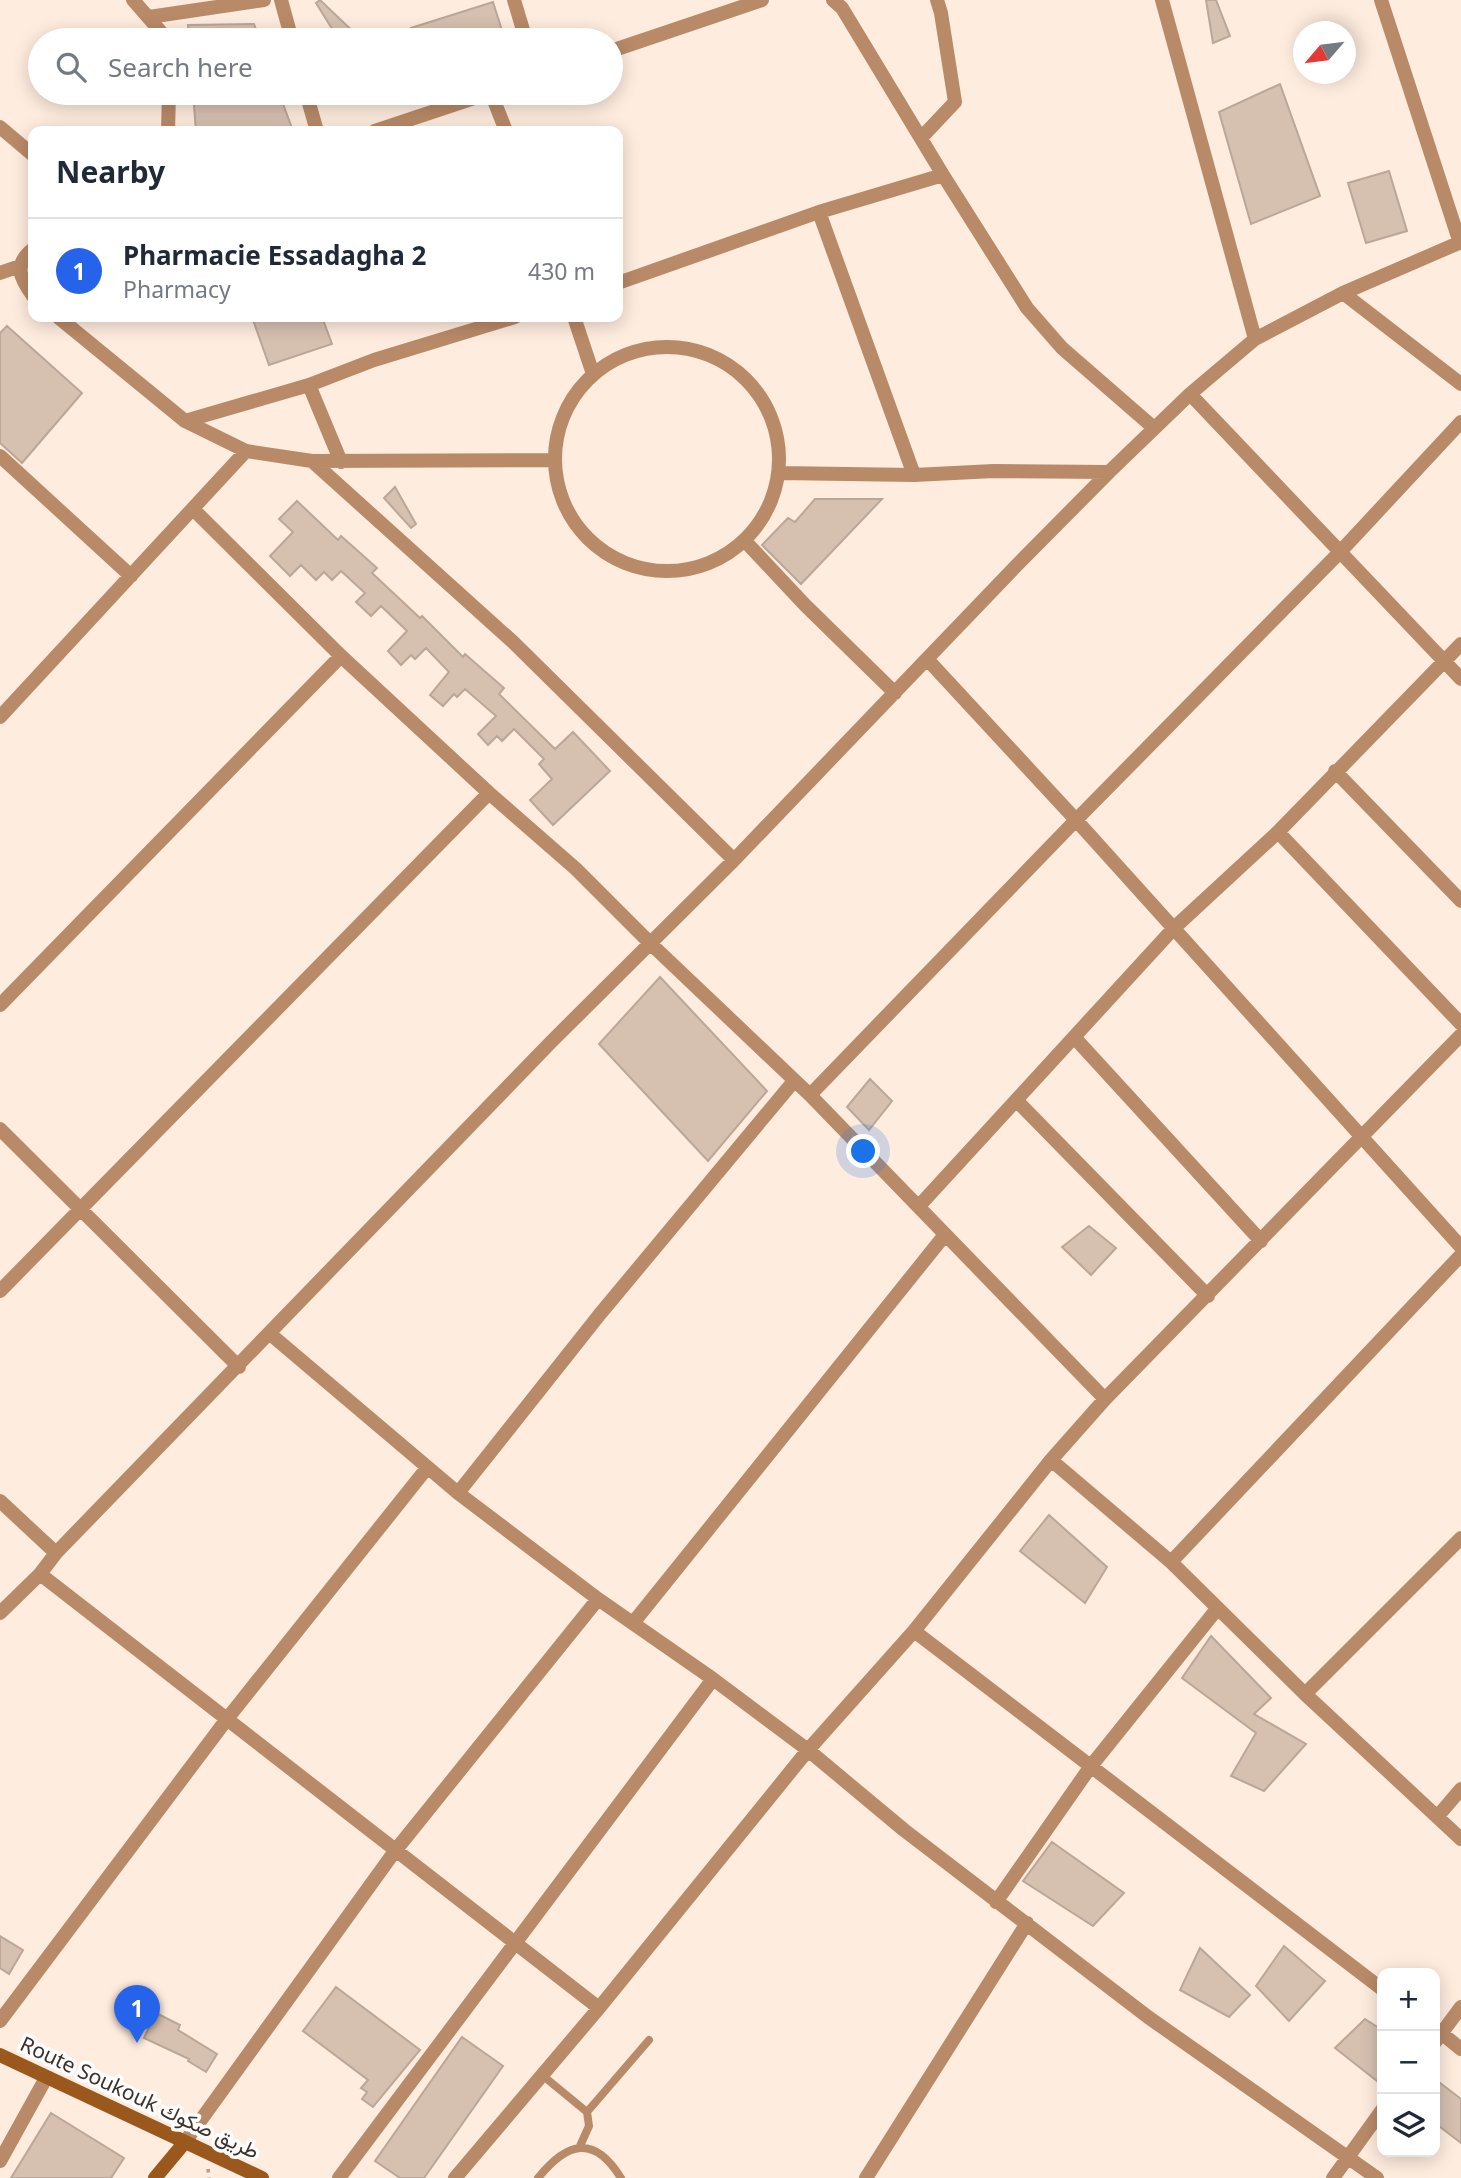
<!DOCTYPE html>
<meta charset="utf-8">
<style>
body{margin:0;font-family:"Noto Sans",Vazirmatn,sans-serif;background:#f2f2f3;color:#1f2937}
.controls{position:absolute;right:21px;bottom:21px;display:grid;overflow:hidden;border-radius:14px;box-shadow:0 4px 18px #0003}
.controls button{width:63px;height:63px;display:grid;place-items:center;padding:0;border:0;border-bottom:2px solid #e0e1e3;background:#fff;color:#1f2937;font:35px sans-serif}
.compass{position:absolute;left:1293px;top:21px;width:63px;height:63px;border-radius:50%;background:#fff;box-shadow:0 4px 18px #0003;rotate:242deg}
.you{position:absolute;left:864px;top:1152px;width:24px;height:24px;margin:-18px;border:5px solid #fff;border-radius:50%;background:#1a73e8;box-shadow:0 0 0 10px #1a73e833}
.badge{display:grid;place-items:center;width:46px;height:46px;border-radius:50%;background:#2563eb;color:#fff;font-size:23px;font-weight:700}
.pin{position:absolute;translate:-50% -58px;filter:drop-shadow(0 2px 4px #0008)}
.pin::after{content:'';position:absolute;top:37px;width:24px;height:21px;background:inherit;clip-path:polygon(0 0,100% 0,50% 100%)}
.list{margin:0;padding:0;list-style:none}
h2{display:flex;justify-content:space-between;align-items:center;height:91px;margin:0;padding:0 28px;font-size:30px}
h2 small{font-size:23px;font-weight:400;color:#747a83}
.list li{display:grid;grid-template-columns:46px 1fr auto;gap:21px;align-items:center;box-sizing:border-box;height:105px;padding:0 28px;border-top:2px solid #e0e1e3}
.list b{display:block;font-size:26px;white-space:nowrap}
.list p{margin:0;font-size:23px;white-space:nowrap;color:#747a83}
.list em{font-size:23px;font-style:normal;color:#747a83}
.icon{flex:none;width:38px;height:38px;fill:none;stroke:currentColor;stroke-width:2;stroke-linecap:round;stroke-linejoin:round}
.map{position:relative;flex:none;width:1461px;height:2178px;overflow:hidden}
.search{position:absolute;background:#fff;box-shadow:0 4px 18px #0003;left:28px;top:28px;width:595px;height:77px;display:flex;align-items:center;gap:18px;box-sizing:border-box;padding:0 24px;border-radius:38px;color:#747a83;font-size:26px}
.panel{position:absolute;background:#fff;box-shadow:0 4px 18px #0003;left:28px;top:126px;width:595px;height:196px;border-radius:14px}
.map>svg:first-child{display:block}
</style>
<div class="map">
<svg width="1461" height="2178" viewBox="0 0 1461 2178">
<rect width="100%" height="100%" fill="#feecde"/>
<path fill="#d6c0b0" stroke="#bca697" stroke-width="2" d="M320 0 362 40H339L316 3Z
M1206 0H1216L1230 36 1213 43Z
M493 2 505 40H415L411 28Z
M254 24 260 40H189L188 25Z
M1280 84 1320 196 1251 224 1219 112Z
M193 93H279L293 131H196Z
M1389 171 1407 231 1366 243 1348 183Z
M252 317H322L332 344 269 365Z
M7 326 82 393 22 463 0 443V333Z
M395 487 416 524 411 528 384 498Z
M815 499H882L801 584 762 545 788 518 795 522Z
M297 501 338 540 341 536 377 568 372 573 420 618 422 616 463 657 465 654 504 688 499 694 555 749 573 732 610 771 553 825 530 800 552 779 539 764 544 759 514 729 502 741 497 736 488 745 478 734 496 716 465 689 457 697 454 694 443 706 430 695 449 672 426 648 415 659 411 655 401 665 388 651 407 631 381 606 371 616 356 602 365 593 341 571 332 580 324 572 316 580 301 565 290 576 270 556 293 532 279 519Z
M660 977 767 1091 708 1161 599 1044Z
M870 1079 892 1101 869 1130 847 1107Z
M1089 1226 1116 1248 1091 1275 1062 1247Z
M1049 1515 1107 1567 1085 1603 1020 1551Z
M1211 1636 1271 1698 1254 1714 1306 1744 1264 1791 1231 1776 1256 1733 1182 1678Z
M1052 1842 1124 1893 1093 1926 1023 1881Z
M0 1936 23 1950 9 1974 0 1968Z
M1284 1946 1325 1981 1289 2021 1256 1986Z
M1200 1948 1250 1995 1229 2017 1180 1990Z
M336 1987 420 2050 373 2107 362 2099 367 2092 361 2088 368 2080 303 2031Z
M156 2013 180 2025 178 2030 217 2054 206 2072 188 2061 189 2059 144 2038Z
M1365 2019 1382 2030V2085L1335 2048Z
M462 2037 503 2066 424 2178H400L375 2161Z
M1435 2079 1461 2099V2143L1435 2123Z
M51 2113 124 2158 111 2178H11Z"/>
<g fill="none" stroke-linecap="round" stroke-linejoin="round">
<path stroke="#ae9f95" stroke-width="3.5" stroke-dasharray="3.5 5" stroke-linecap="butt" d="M208 2169 209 2178"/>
<path stroke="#b98a68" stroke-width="8" d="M542 2075 587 2112 589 2126 580 2146
M587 2112 649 2040
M538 2178C567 2142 594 2134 621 2178"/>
<path stroke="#b98a68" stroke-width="14" d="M133 0 168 40
M281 0 292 40
M514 0 526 40
M833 0 842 8 943 175 1027 308 1062 348 1154 428
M1162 0 1255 339
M1381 0 1460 243
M149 17 264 0
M611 51 762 0
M306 93 317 131
M491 93 506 131
M0 127 33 155
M168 131 169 93
M375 131 489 93
M921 138 955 102 941 13 937 0
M819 212 914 475
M33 249C13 265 20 278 33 296
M0 273 20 266
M618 283 819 212 943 175
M1343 293 1461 384
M58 317 185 421 246 451 312 461 555 460
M574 317 593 374
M555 459a112 112 0 1 1 224 0a112 112 0 1 1-224 0Z
M309 385 341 462
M1190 394 1461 679
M185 421 309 385 374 360 515 317
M0 456 131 576
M312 461 513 642 734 860
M779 473 914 475 994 471 1109 472
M194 510 341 656 489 793 576 869 651 944 810 1095 1105 1399
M745 541 805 605 895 693
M927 659 1076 820 1461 1247
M0 717 246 451
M1335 771 1461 901
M1278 832 1461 1024
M0 1005 341 656
M1074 1037 1261 1241
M810 1095 1076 820 1340 552 1461 422
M1016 1100 1208 1296
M0 1129 239 1367
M919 1206 1174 928 1278 832 1461 644
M0 1291 489 793
M269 1333 458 1493 598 1599 713 1679 808 1750 904 1830 1148 2017 1377 2178
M1051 1460 1105 1399 1461 1035
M458 1493 600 1314 794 1081
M0 1501 56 1553
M1171 1562 1461 1255
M40 1574 599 2008
M0 1613 40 1574 56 1553 552 1041 734 860 1015 567 1109 472 1190 394 1255 339 1343 293 1461 242
M633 1623 944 1236
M914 1631 1382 1989
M1305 1694 1461 1538
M1437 1817 1461 1789
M996 1902 1091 1766 1217 1609
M0 2021 227 1719 427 1468
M1435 2028 1461 2049
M1435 2042 1461 2007
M185 2142 395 1851 598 1599
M0 2161 46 2078
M339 2178 713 1679
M455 2178 599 2008 808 1750 914 1631 1051 1460 1171 1562 1305 1694 1461 1839
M866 2178 1027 1923
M1333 2178 1382 2110"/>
<path stroke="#9b581c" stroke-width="14" d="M0 2055 262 2178
M155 2178 185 2142"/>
</g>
<g text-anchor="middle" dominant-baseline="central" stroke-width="7" stroke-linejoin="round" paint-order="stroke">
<g font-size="21" fill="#3b322c" stroke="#fdfdfd">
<text transform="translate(140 2097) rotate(25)">Route Soukouk طريق صكوك</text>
</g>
</g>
</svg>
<div class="controls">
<button>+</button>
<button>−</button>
<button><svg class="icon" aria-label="layers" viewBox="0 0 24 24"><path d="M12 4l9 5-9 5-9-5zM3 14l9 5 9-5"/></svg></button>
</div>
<svg class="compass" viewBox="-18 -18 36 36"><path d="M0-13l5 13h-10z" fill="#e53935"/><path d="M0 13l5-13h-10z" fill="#747a83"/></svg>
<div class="you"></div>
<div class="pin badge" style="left:137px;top:2043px">1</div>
<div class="search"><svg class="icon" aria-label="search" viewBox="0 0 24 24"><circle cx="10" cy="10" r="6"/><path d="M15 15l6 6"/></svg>Search here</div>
<section class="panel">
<h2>Nearby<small></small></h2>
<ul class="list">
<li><span class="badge">1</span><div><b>Pharmacie Essadagha 2</b><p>Pharmacy</p></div><em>430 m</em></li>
</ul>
</section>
</div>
